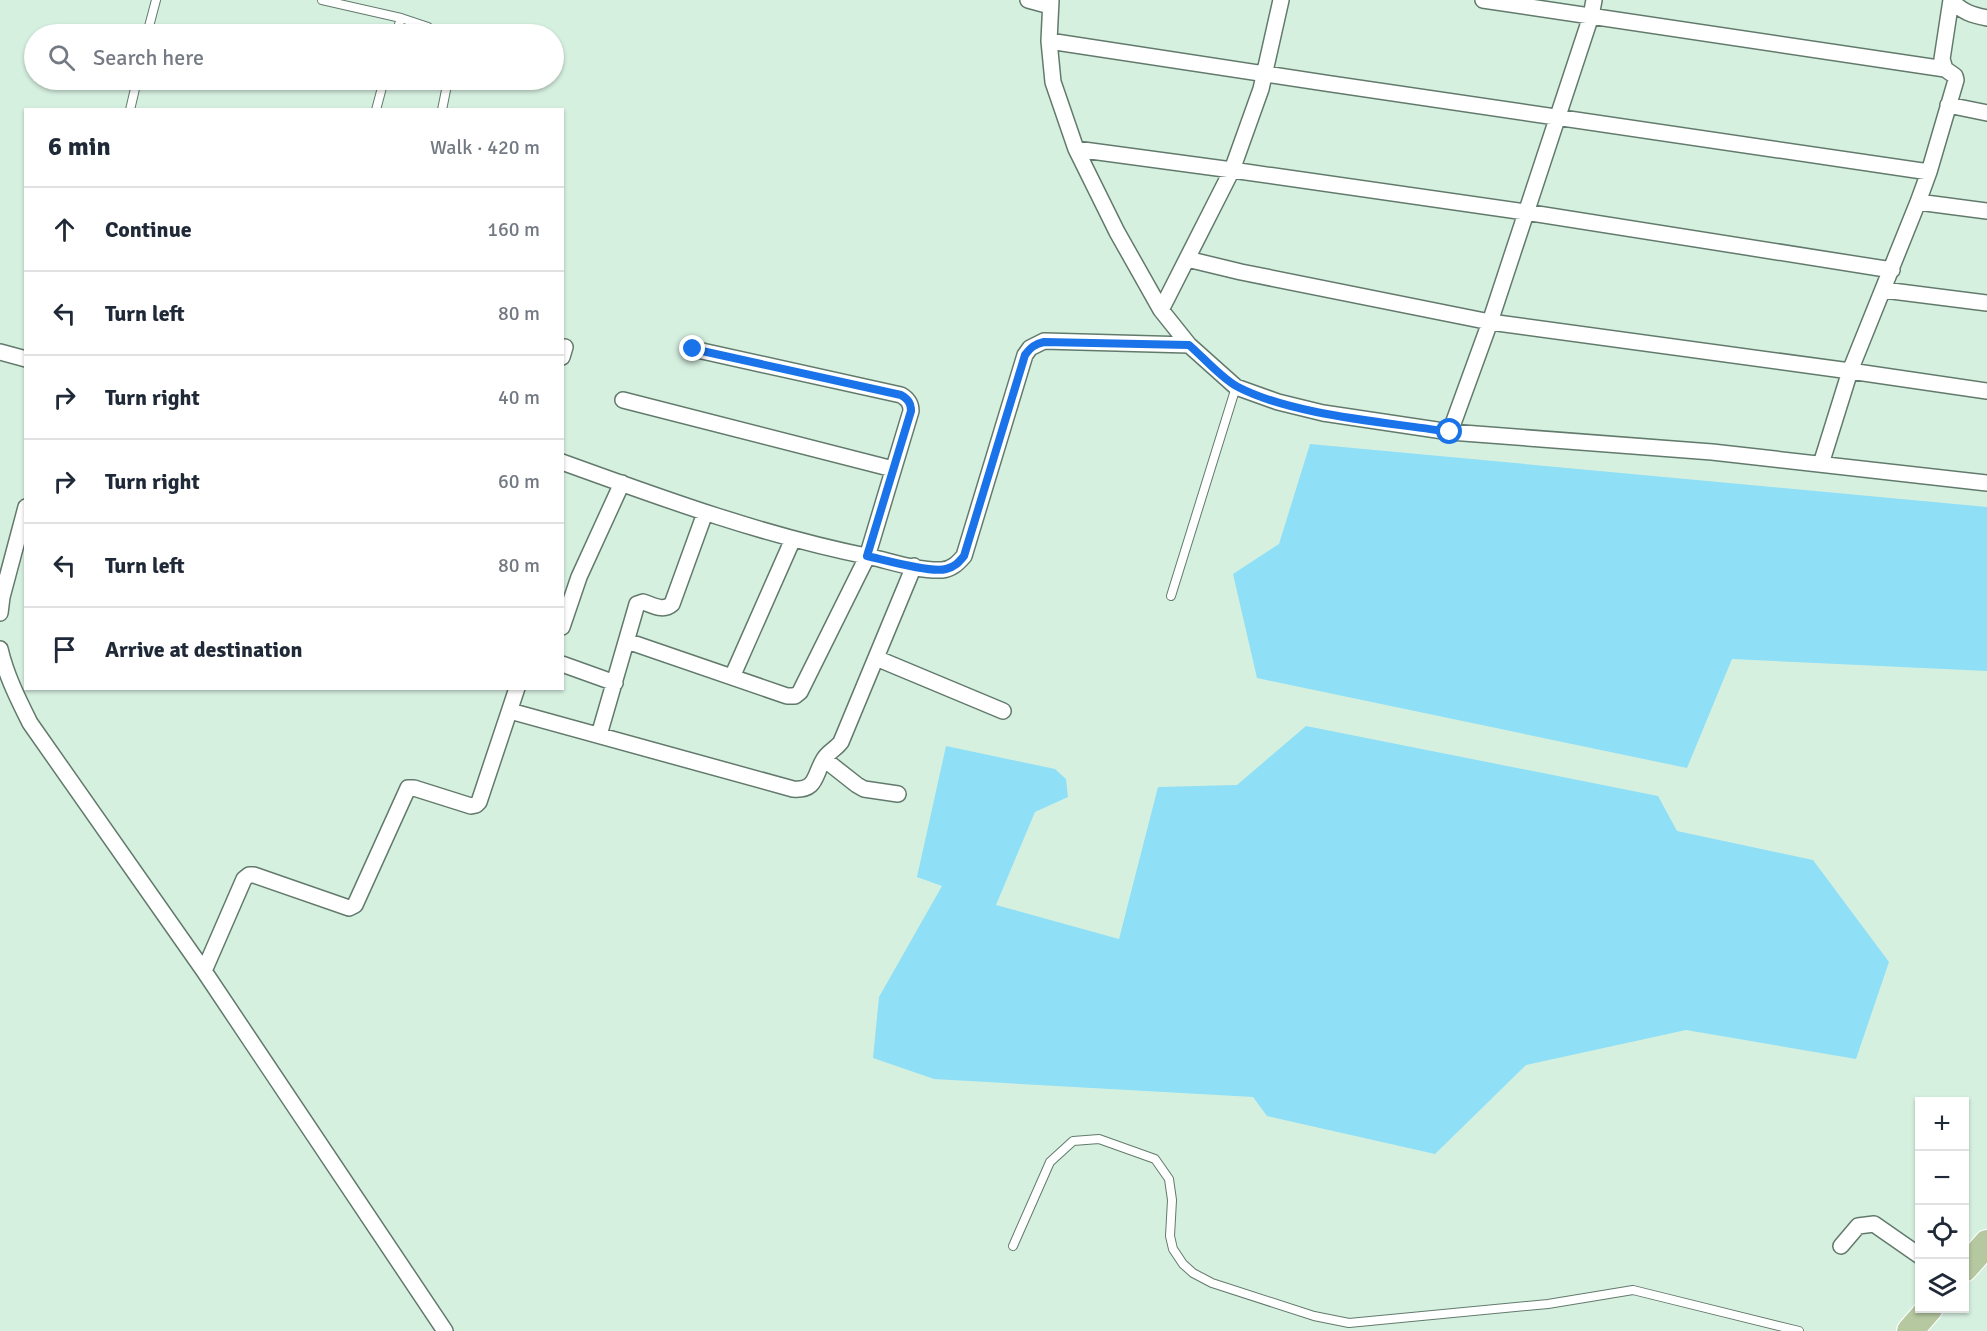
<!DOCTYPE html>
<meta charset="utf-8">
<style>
body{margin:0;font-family:Signika,sans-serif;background:#f6f6f7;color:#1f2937}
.controls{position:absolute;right:18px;bottom:18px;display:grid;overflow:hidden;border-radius:0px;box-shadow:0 2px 4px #0004}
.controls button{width:54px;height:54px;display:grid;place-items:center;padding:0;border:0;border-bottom:2px solid #e0e1e3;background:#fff;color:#1f2937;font:30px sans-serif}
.stop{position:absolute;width:18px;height:18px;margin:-14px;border:4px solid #1a73e8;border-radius:50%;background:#fff}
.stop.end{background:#1a73e8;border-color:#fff;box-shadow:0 2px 6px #0008}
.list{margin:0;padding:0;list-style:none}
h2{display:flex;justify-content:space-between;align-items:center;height:78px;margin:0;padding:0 24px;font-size:26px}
h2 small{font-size:20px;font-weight:400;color:#747a83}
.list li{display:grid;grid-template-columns:39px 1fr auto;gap:18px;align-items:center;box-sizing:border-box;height:84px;padding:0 24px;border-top:2px solid #e0e1e3}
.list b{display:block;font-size:22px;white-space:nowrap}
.list em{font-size:20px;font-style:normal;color:#747a83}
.icon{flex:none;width:33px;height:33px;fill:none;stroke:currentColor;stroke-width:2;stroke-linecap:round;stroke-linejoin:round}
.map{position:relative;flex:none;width:1987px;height:1331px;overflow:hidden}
.search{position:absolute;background:#fff;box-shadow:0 2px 4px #0004;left:24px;top:24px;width:540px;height:66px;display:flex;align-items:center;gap:15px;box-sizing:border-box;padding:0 21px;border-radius:33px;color:#747a83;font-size:22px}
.panel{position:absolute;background:#fff;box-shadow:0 2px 4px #0004;left:24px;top:108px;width:540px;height:582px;border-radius:0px}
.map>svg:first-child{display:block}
</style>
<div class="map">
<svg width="1987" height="1331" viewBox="0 0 1987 1331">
<rect width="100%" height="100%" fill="#d6f0e0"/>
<path fill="#8fdff7" d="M1310 444 1987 507V671L1732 659 1687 768 1257 678 1233 574 1279 544Z
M1306 726 1658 796 1677 831 1813 860 1889 962 1856 1059 1686 1030 1526 1065 1435 1154 1267 1116 1253 1097 934 1079 873 1058 879 997 942 886 917 877 946 746 1055 769 1066 779 1068 797 1035 812 996 905 1119 939 1158 787 1237 785Z"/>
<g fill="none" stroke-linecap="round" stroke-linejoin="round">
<g stroke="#627a6c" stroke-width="10">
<path id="service" d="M322 0 401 18 396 34
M401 18 428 27 438 34
M147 34 156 0
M130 110 137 80
M376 110 384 80
M442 110 448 80
M1171 596 1236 387
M1013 1246 1050 1162 1073 1141 1099 1139 1155 1159 1169 1179 1172 1200 1170 1236 1173 1249 1183 1264 1193 1273 1212 1283 1314 1316 1349 1323 1548 1304 1633 1290 1799 1331"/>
</g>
<g stroke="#627a6c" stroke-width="18">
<path id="minor" d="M1028 0 1050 6
M1051 0 1049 41 1053 82 1076 149 1117 232 1161 310 1189 345 1236 387 1278 402 1323 413 1450 432 1712 452 1987 483
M1281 0 1261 89 1232 170 1525 212 1892 270
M1483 0 1945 69
M1594 0 1591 16 1490 322 1850 371 1918 202 1929 172 1956 80 1955 76 1945 69 1942 59 1951 0
M1951 0C1962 12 1972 15 1987 18
M1049 41C1342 87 1636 128 1929 172
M1948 105 1987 113
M1076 149 1232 170 1161 310
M1918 202 1987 211
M1187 259 1241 272 1490 322 1450 432
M1884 290 1987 303
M0 352 26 359
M562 357 565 347
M623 400 893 469
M562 462C664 499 765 536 871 557 893 562 919 571 942 570 952 569 958 563 964 556L1025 355 1030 348 1044 341 1189 345
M1821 464 1850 371 1987 391
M0 613 2 597 26 507
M562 627 579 577 622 483
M627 641 787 696H795L800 692 867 557 911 411C911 403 908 399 901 395L693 349
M0 649C6 675 18 699 30 723L204 971 445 1331
M876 658 1003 711
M562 664 615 683
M732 677 793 539
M510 711 793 789C817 791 814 775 824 759 828 752 836 749 841 742L914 566
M599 735 637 604 643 602C653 605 663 612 672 604L705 513
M824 759 857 785 864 789 898 794
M204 971 244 879 249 875H254L349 908 355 905 408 788H414L471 806 476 805 479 802 517 688
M1841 1246 1858 1226 1874 1224 1920 1256"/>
</g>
<g stroke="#fff" stroke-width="28">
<path id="primary" d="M1964 1269 1987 1243
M1910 1331 1930 1308"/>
</g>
<use href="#service" stroke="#fff" stroke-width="8"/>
<use href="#minor" stroke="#fff" stroke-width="15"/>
<use href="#primary" stroke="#b5c8a0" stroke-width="26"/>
</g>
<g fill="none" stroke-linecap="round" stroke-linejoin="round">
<path stroke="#1a73e8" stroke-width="8" d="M693 349 901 395C908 399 911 403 911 411L867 556C885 560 930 573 946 569 955 567 959 562 964 556L1025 355C1031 347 1035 344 1044 342L1189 345C1202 356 1223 380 1238 387 1294 416 1387 422 1450 432"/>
</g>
</svg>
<div class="controls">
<button>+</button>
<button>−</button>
<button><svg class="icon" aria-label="locate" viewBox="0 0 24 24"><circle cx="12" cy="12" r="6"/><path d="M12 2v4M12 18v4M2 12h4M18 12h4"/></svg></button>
<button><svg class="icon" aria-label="layers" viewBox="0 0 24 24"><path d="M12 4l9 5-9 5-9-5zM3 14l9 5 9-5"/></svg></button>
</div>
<div class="stop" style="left:1450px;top:432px"></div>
<div class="stop end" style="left:693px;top:349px"></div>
<div class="search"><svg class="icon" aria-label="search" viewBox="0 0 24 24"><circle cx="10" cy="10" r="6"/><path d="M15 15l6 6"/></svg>Search here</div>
<section class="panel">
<h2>6 min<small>Walk · 420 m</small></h2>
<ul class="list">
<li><svg class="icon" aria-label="ahead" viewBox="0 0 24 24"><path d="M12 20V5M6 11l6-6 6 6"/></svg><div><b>Continue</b></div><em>160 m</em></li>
<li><svg class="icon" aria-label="left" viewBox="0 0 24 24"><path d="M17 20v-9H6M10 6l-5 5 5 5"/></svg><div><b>Turn left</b></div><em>80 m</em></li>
<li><svg class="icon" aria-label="right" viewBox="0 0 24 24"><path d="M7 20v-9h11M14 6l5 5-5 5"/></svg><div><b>Turn right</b></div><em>40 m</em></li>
<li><svg class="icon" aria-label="right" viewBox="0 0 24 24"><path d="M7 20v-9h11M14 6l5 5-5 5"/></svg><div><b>Turn right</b></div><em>60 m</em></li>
<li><svg class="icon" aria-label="left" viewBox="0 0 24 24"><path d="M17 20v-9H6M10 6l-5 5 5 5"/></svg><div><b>Turn left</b></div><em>80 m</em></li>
<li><svg class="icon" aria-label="arrive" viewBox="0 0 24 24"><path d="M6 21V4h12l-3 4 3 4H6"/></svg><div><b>Arrive at destination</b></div></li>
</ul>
</section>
</div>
